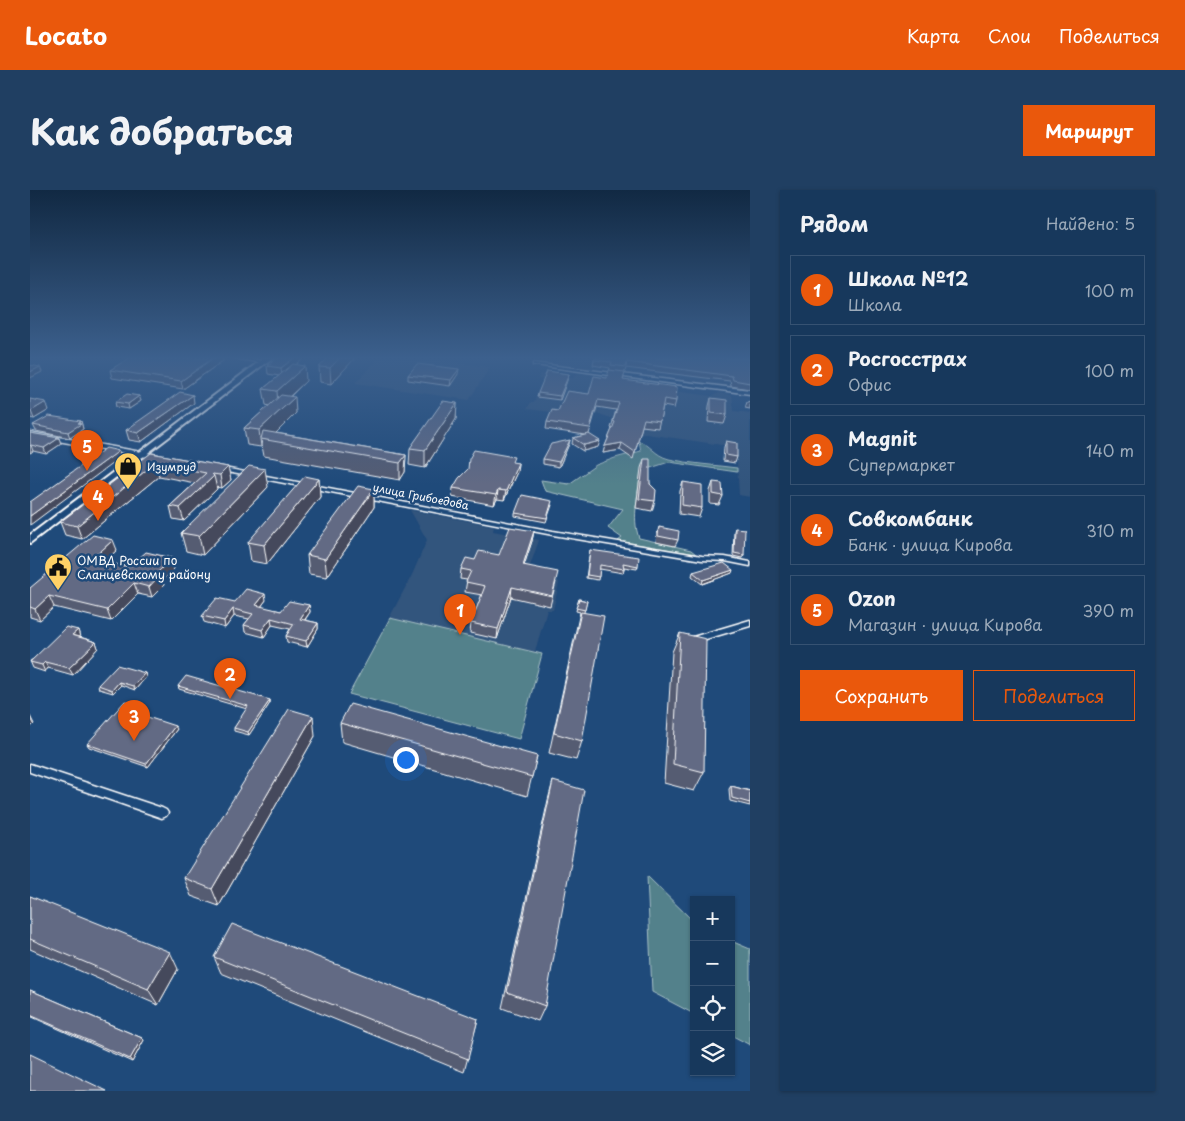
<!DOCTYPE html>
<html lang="ru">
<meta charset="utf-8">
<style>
body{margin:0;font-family:"Playpen Sans",sans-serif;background:#203f62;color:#f1f3f6}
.controls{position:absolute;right:15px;bottom:15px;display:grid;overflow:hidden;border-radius:0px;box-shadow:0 1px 4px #0004}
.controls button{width:45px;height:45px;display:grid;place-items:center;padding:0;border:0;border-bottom:1px solid #365272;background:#17385c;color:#f1f3f6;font:25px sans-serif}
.you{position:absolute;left:375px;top:569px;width:18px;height:18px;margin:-12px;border:4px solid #fff;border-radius:50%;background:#1a73e8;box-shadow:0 0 0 8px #1a73e833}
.badge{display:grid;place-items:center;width:32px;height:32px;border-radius:50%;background:#ea580c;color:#fff;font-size:16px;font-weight:700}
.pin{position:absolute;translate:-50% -41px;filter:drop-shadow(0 1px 2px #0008)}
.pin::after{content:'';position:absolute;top:26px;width:18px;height:15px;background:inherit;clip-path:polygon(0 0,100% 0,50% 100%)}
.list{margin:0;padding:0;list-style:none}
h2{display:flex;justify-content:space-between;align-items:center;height:65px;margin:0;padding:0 20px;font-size:21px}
h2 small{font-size:16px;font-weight:400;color:#9eacbb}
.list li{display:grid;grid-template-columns:32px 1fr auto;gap:15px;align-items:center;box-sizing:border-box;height:70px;margin:0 10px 10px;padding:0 10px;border:1px solid #365272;border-radius:0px}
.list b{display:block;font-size:19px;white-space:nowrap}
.list p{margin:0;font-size:16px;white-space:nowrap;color:#9eacbb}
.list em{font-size:16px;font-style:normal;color:#9eacbb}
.actions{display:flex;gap:10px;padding:15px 20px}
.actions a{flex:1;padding:11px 0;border:1px solid #ea580c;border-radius:0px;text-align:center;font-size:18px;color:#ea580c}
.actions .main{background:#ea580c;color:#fff}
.icon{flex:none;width:28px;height:28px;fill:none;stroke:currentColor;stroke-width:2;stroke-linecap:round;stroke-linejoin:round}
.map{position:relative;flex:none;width:720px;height:901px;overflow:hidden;border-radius:0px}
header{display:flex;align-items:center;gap:30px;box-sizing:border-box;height:70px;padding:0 25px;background:#ea580c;color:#fff}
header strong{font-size:24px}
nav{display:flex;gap:28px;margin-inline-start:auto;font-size:18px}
.intro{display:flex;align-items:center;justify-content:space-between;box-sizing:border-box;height:120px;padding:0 30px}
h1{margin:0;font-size:35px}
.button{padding:12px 22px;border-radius:0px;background:#ea580c;color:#fff;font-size:18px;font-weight:700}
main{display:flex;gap:30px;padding:0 30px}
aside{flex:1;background:#17385c;border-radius:0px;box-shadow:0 1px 4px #0004}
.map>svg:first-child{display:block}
</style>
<header>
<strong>Locato</strong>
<nav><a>Карта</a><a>Слои</a><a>Поделиться</a></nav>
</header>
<div class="intro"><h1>Как добраться</h1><a class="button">Маршрут</a></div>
<main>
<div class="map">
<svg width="720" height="901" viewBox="0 0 720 901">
<rect width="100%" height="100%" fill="#1f4a7a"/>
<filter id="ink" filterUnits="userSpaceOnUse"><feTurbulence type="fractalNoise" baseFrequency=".02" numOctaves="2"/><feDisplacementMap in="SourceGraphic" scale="10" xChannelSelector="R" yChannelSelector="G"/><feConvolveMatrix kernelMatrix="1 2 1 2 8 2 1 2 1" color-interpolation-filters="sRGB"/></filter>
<g filter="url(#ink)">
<path fill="#33547d" d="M349 168H392L460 177 439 210 325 193Z
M526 168H720V201L528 176 524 172Z
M510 184 543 188 546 184H555L627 193 642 201 682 206 690 203 702 205 704 221 720 223V307L709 305 706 257 603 242 590 231 566 223 532 218 530 223 497 219 501 212H504L513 190 508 189Z
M380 320 464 336 463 341 509 350 498 382 527 388 529 393 523 420H517L505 461 512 464 489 549 319 504 382 385 397 350Z"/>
<path fill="#52818b" stroke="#a8c0c5" d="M609 251C621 255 624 265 639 269 661 274 685 275 707 278V282L639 272 611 281C609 303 601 327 609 348L661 360 666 364 588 351 592 348 578 338 593 319 515 301 511 290 539 294 566 275 585 268 611 261Z
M360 428 512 464 489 549 319 504Z
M617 686 664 732V824L622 802Z
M701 751 720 759V855L701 845Z"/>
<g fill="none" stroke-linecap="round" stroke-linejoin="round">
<g stroke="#fff" stroke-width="3">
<path id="minor" d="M203 168H219L236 172 234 173Z
M503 173 720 200V204L505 175H503Z
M0 242 128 265 131 267 128 269 0 246Z
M189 277 523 341 672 366 695 367 720 372V376L695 371 672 370 523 345 187 280 186 279Z
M720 430V436L659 454 655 451 656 449Z
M0 574 132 618 136 620 138 623 136 626 132 628 0 582Z"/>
</g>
<g stroke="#fff" stroke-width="4">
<path id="tertiary" d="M234 168H242L0 353V345Z"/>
</g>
<use href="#minor" fill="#1f4a7a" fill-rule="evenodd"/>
<use href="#tertiary" fill="#1f4a7a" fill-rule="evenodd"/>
</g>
<path fill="#545b72" stroke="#fff" d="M247 168H274L266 175 276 191 260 207 266 223 246 243 376 265 375 282 370 290 234 266 232 256 231 257 217 255 214 238 239 216 236 215 233 199 249 186 238 184 237 176Z
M298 168H325L301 194 290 192 289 177Z
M564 168H720V199L701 196 700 191 596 178 593 190 646 211 644 218 633 216 628 238 612 236 603 269 590 260 573 263 575 256 582 239 581 238 586 220 567 217 559 244 568 257 553 261 542 254 543 248 555 245 516 239 517 232 528 221 559 204 577 188 580 178 563 175Z
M194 170 153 199 82 188 80 180Z
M428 184 420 196 378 190V185Z
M539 184 530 210 507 207 508 203Z
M109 206 111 211 99 219 86 217 85 212Z
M681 208 697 225 694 234 678 232 679 216Z
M0 209 19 220 4 229 0 228Z
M720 211V219L715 218 717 212Z
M164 213 111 252 99 250 96 240Z
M427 213 426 229 395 278 379 275 380 258Z
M51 231 53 239 40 248 6 241 3 235Z
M0 243 29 248 31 254 16 264 3 261 0 263Z
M540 250 539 254 529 277 513 274V269Z
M696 251 707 267 705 273 693 271 694 257Z
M121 263 198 277 201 290 192 298 186 297 187 299 154 331 143 329 140 316 165 293 129 286 52 349 35 345 30 332Z
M614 269 620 294 625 311 622 321 606 318 611 278Z
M483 273H488L487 282 474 310 467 309 464 315 422 307 423 298Z
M289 289 290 307 237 374 221 371 218 352Z
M653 292 672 318 669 327 649 324 650 301Z
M683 292 693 306 689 315 680 314V301Z
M238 297 173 365 156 361 151 343Z
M344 299V317L297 387 279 384 277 365Z
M522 315 516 332 485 326V323Z
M629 337 648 350 645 356 626 352 627 344Z
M705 338 714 365 712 368 703 366 704 341Z
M504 341 502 351 494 375 526 392 520 416 481 407 467 449 440 443 441 433 452 405 435 402 437 390 430 389 431 379 445 370 469 365Z
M87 360 75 372 99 377 144 379 132 391 134 395 122 407 108 404 81 431 24 417 10 430 0 427V398Z
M560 360 608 376 607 379 594 377V379L593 383 570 379 568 390 556 388Z
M663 382 702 383 672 394 662 386Z
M549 409 557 411 554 422 552 551 546 570 519 563 550 422 546 421Z
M236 410 231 417 251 421 279 415 280 422 275 430 288 433V439L277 457 257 452 256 446 260 439 242 435 234 447 215 442 214 435 219 429 204 426 195 438 174 432 172 426Z
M48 440 50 447 66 452 68 458 43 485 18 478 15 482 3 478 0 471Z
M650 443 674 582 664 601 634 593 642 462Z
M115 483 116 487 105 500 91 495 83 503 69 499 68 495Z
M148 496 240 510V513L219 545 204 541V538L217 519 149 499Z
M106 517 102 523 147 539 118 577 59 557 57 554Z
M310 533 507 566 497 606 312 552Z
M285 546 189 716 161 706 154 688Z
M523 591 515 816 508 831 472 818 518 610Z
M701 596 720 601V616L700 611 699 599Z
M0 706 148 779 128 815 0 759Z
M184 767 448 829 434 882 191 783Z
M0 800 112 848 114 850 102 872 0 826Z"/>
<path fill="#454a5c" stroke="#fff" d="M183 168H194V170L153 199 151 191Z
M264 168H274L252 186 251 178Z
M310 168H325L301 194 300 178Z
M275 176 276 191 248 217 247 201Z
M10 177 12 182 0 188V182Z
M429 179 428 184 420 196 421 190Z
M539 184 538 188 530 210V206Z
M163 205 164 213 111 252 108 243Z
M109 206 111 211 99 219 98 214Z
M265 207 266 223 239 250 231 249 232 256 231 257 229 240Z
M16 212 19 220 4 229 1 221Z
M427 213 426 229 395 278V260Z
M51 231 53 239 40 248 38 242Z
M29 248 31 254 16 264 14 258Z
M540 250 539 254 529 277V272Z
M570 251 568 257 553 261 554 255Z
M592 253 590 260 573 263 575 256Z
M1 255 3 261 0 263V256Z
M89 261 91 267 0 335V326Z
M376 265 375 282 370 290V273Z
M125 273 129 286 52 349 47 336Z
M488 273 487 282 474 310 476 301Z
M198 277 201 290 192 298 190 285Z
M235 279 238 297 173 365 169 346Z
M184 286 187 299 154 331 150 318Z
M289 289 290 307 237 374 234 355Z
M344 299V317L297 387 295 369Z
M468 300 467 309 464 315 466 305Z
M504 341 502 351 491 385 493 375Z
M83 350 87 360 66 379 62 369Z
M142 368 144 379 132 391 134 395 122 407 119 397 126 384Z
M703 380 702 383 672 394 673 390Z
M104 393 108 404 81 431 77 420Z
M482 397 481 407 467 449 468 439Z
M235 404 236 410 227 422 226 415Z
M19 406 24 417 10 430 5 419Z
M279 415 280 422 271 435 270 429Z
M203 419 204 426 195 438 194 431Z
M241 428 242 435 234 447 232 440Z
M288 433V439L277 457 276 451Z
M48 440 50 447 45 452 42 445Z
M66 452 68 458 43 485 39 478Z
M15 472 18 478 15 482 12 475Z
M115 483 116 487 105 500 103 496Z
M89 492 91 495 83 503 82 500Z
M240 510V513L219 545 218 542Z
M105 514 106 517 100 525 99 521Z
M0 526 4 534 0 538Z
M283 526 285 546 189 716 182 699Z
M145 536 147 539 118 577 116 574Z
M140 762 148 779 128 815 118 799Z
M112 848 114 850 102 872 100 869Z"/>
<path fill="#626a84" stroke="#fff" d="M99 168H183L151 191 80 180Z
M247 168H264L251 178 237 176Z
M298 168H310L300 178 289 177Z
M564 168H720V193L703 190 702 186 597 172 596 177 581 175 582 172 564 170Z
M263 174 275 176 247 201 233 199Z
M387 174 429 179 421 190 378 185Z
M0 175 10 177 0 182Z
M579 180 595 182 593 190 647 197 646 211 634 209 630 231 614 229 605 262 592 253 575 256 585 232 583 231 589 213 568 210 560 238 517 232 522 220 528 221 537 201 559 204 564 186 577 188Z
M517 181 539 184 530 206 508 203Z
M150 202 163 205 108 243 96 240Z
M97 204 109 206 98 214 85 212Z
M251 205 265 207 229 240 214 238Z
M681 208 697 210V225L681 223Z
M0 209 16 212 1 221 0 220Z
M413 211 427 213 395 260 380 258Z
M19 226 51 231 48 233 51 234 38 242 3 235Z
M233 241 376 265 370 273 231 249Z
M0 243 29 248 14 258 1 255 0 256Z
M559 244 570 251 554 255 543 248Z
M540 250 529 272 513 269 521 254Z
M696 251 707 253V267L696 265Z
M76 258 89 261 0 326V312Z
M444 260 484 267 482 272 488 273 476 301 468 300 466 305 423 298 429 288 438 279 439 269Z
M121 263 198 277 190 285 182 284 184 286 150 318 140 316 176 283 125 273 47 336 30 332Z
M614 269H620V294L626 300 625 311 609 309Z
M219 276 235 279 169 346 151 343Z
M275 286 289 289 234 355 218 352Z
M653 292 672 295V318L652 315Z
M683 292 692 293 693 306 683 304Z
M328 296 344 299 295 369 277 365Z
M492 305 522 311 517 328 485 323Z
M480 337 504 341 493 375 528 382 522 406 482 397 468 439 441 433 455 396 436 392 441 381 431 379 436 368 445 370 449 361 469 365Z
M629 337 649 341 648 350 628 346Z
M705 338 715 339 714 365 704 363Z
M63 345 83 350 62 369 99 377 116 362 142 368 126 384 130 385 119 397 104 393 77 420 19 406 5 419 0 417V398Z
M560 360 609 367 608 376 593 373 594 379 570 375 569 387 557 385Z
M694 373 703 380 673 390 663 382Z
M216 399 235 404 226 415 251 421 259 411 279 415 270 429 288 433 276 451 256 446 264 434 241 428 232 440 214 435 223 424 203 419 194 431 172 426 187 408 205 412Z
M549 409 557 411 555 420 546 418Z
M551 422 574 426 552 551 524 543Z
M36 437 48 440 42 445 66 452 39 478 15 472 12 475 0 472Z
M650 443 676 449 674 582 643 574Z
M87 475 115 483 103 496 89 492 82 500 68 495Z
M156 486 240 510 218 542 204 538 218 516 148 496Z
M95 511 105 514 99 521 145 536 116 574 57 554Z
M320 514 507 566 502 587 310 533Z
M259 519 283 526 182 699 154 688Z
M523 591 554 600 515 816 477 802Z
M701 596 720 601V613L702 608Z
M0 706 140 762 118 799 0 749Z
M202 734 448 829 438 869 184 767Z
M0 800 112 848 100 869 0 825Z
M0 864 77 901H0Z"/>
</g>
<linearGradient id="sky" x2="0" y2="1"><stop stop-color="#112943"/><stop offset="0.57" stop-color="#3c608d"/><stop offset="1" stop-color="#3c608d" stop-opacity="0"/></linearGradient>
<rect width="720" height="295" fill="url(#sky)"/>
<defs>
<g id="shop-pin" transform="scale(1.4375)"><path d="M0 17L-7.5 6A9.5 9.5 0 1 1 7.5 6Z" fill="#ffd166" stroke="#1f4a7a"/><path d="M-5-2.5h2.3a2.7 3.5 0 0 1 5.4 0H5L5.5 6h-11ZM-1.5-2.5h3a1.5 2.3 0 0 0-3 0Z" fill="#111"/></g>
<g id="civic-pin" transform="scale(1.4375)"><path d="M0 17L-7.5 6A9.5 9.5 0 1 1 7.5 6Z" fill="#ffd166" stroke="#1f4a7a"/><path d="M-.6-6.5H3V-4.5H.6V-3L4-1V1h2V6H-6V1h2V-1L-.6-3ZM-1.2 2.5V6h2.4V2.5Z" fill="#111"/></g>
</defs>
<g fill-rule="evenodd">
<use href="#shop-pin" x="98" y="276"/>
<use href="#civic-pin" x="28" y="377"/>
</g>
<g text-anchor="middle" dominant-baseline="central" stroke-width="5" stroke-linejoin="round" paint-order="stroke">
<g font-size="11" fill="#fff" stroke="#1f4a7a" text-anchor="start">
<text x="117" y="276">Изумруд</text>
</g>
<g font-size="11" fill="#fff" stroke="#1f4a7a">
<text transform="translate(391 306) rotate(11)">улица Грибоедова</text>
</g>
<g font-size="12" fill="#fff" stroke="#1f4a7a" text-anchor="start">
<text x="47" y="370">ОМВД России по<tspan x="47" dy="14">Сланцевскому району</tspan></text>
</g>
</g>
</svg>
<div class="controls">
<button>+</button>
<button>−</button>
<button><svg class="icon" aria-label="locate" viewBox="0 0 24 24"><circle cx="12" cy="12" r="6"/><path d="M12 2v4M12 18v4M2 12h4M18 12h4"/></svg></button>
<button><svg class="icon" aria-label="layers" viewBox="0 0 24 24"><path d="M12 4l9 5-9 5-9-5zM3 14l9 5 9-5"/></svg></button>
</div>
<div class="you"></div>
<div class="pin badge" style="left:430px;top:445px">1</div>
<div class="pin badge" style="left:200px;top:509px">2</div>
<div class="pin badge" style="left:104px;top:551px">3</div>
<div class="pin badge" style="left:68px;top:331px">4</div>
<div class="pin badge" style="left:57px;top:281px">5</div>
</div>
<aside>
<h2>Рядом<small>Найдено: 5</small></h2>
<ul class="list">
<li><span class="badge">1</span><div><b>Школа №12</b><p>Школа</p></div><em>100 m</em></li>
<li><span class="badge">2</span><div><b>Росгосстрах</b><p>Офис</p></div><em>100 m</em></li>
<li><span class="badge">3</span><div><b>Magnit</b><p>Супермаркет</p></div><em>140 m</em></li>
<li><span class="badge">4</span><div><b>Совкомбанк</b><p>Банк · улица Кирова</p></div><em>310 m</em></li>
<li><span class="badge">5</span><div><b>Ozon</b><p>Магазин · улица Кирова</p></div><em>390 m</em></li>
</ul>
<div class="actions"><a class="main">Сохранить</a><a>Поделиться</a></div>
</aside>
</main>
